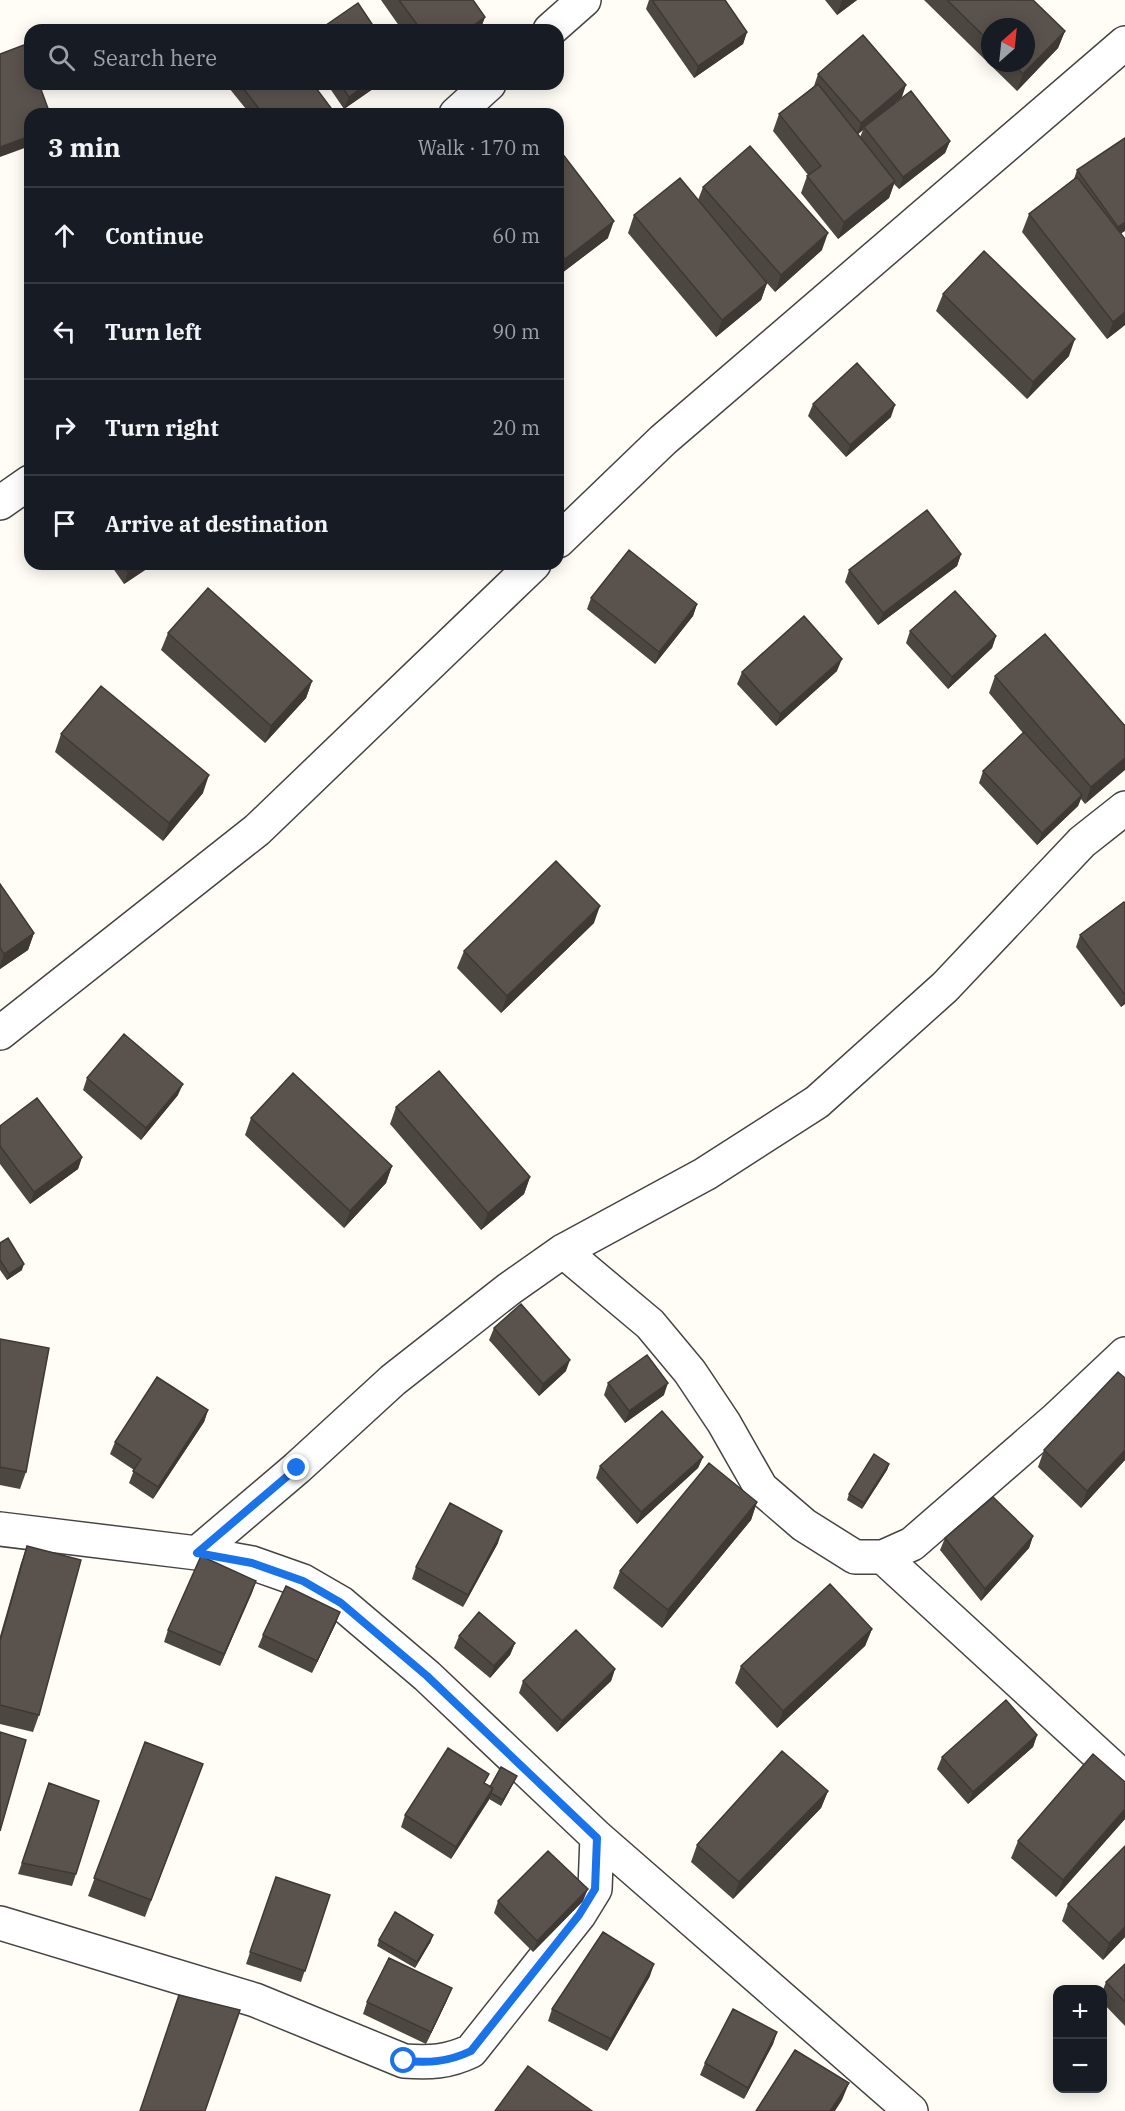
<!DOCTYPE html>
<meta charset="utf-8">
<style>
body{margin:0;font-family:"IBM Plex Serif",serif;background:#20242c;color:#f1f3f6}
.controls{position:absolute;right:18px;bottom:18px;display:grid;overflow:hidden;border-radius:12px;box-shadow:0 3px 15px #0003}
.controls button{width:54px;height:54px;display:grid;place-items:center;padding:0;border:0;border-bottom:2px solid #363941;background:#171b24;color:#f1f3f6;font:30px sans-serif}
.compass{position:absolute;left:981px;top:18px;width:54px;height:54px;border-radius:50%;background:#171b24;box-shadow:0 3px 15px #0003;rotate:27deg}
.stop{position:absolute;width:18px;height:18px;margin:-14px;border:4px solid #1a73e8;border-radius:50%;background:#fff}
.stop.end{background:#1a73e8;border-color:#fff;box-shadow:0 2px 6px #0008}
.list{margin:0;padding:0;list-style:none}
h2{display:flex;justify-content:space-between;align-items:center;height:78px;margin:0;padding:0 24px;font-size:26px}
h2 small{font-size:20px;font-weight:400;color:#9ea1a6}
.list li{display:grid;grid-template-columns:39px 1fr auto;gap:18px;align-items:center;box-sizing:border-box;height:96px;padding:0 24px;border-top:2px solid #363941}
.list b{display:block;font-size:22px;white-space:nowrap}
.list em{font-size:20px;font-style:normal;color:#9ea1a6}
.icon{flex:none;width:33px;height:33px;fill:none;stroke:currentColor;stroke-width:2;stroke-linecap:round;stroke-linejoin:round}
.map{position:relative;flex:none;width:1125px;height:2111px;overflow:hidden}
.search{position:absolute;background:#171b24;box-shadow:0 3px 15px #0003;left:24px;top:24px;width:540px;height:66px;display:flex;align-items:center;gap:15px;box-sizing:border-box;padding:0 21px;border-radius:18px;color:#9ea1a6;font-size:22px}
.panel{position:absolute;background:#171b24;box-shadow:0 3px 15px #0003;left:24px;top:108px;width:540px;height:462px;border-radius:18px}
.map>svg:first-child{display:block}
</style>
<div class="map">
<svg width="1125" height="2111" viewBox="0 0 1125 2111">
<rect width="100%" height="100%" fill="#fffdf5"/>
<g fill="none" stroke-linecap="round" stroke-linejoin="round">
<g stroke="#444" stroke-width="36">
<path id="minor" d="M550 30 584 0
M456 114 489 84
M0 503 30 482
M558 541 663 440 1125 43
M0 1033 257 830 534 564
M563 1251 650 1324 690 1372 724 1423 761 1488 804 1525 855 1557H883L912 1544 1056 1419 1125 1354
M0 1529 197 1553 252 1563 303 1581 341 1603 427 1676 597 1837 911 2111
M197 1553 297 1468 393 1380 509 1289 563 1251 705 1174 817 1102 945 987 1082 842 1125 808
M883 1557 1125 1779
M0 1923 255 2000 404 2061C430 2063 448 2062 471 2051L579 1915 595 1889 597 1837"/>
</g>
<use href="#minor" stroke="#fff" stroke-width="33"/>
</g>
<path fill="#4d4742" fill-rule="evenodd" d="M381 0H473L485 17 480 30H402Z
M649 0H725L747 32 743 44 694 78 646 9Z
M825 0H857L837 15Z
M924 0H1033L1065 31 1058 48 1017 91ZM990 27 1026 63H990Z
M818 74 902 97 893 104 950 141 945 153 899 189 894 184 889 198 838 239 801 193 807 176 808 175 773 131 779 114 814 86ZM863 130 860 137 858 134Z
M231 84H313L331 108 329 114H250L229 88Z
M327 84H380L344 109Z
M1125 138 1121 234 1125 325 1107 339 1022 232 1029 214 1074 179 1077 170Z
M558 148 608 238 558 276Z
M703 187 822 250 775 292 767 283 761 300 716 337 628 233 634 215 698 200Z
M943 294 1069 356 1027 399 936 311Z
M813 404 891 417 846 457 808 416Z
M961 554 957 566 878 625 845 582 849 570Z
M110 564H154L124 584Z
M591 598 697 604 693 616 655 664 587 609Z
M910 631 996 636 992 648 948 689 906 643Z
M168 633 312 681 306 698 265 743 161 650Z
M837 671 776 726 737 684 742 672Z
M995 676 1125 726 1085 804 1081 799 1078 806 1037 845 979 783 983 771 1023 733 989 693Z
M61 734 203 793 163 841 55 752Z
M0 884 34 933 28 950 0 969Z
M1125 903V1004L1121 1007 1076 947 1080 935Z
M594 923 501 1013 457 968 464 951Z
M87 1078 178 1095 141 1140 83 1090Z
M396 1107 530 1177 524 1194 481 1230 390 1124Z
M251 1118 392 1166 386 1183 344 1228 245 1135Z
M0 1126 82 1157 78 1169 30 1204 0 1164Z
M0 1243 22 1270 7 1280 0 1270Z
M494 1328 566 1371 539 1396 489 1340Z
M0 1339 26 1472 20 1489 0 1485Z
M608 1383 664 1395 625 1423 604 1395Z
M208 1410 204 1422 153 1499 129 1483 134 1470 110 1454 115 1442Z
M1044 1450 1125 1460 1081 1508 1038 1467Z
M703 1457 698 1468 637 1524 596 1478 600 1466Z
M889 1464 887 1470 862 1509 847 1500 849 1494Z
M757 1502 751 1520 662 1628 613 1588 620 1571Z
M1033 1536 1029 1548 981 1601 940 1550 945 1538Z
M498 1543 463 1607 412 1579 416 1567Z
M27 1546 39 1715 33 1732 0 1724V1636L21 1563Z
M256 1581 220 1666 164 1642 168 1630Z
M336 1623 312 1673 258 1647 263 1635Z
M872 1629 865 1646 777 1728 735 1683 741 1666Z
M459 1636 515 1643 510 1655 490 1678 454 1648Z
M615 1669 611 1681 557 1732 519 1693 523 1681Z
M1037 1735 1033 1747 968 1804 937 1769 942 1757Z
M145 1742 203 1764 145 1917 88 1896Z
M514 1782 501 1806 489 1799 451 1859 401 1827 405 1815 485 1784 490 1787Z
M1125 1782V1819L1056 1897 1011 1858 1018 1841Z
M49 1783 76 1874 72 1886 18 1874Z
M828 1791 821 1808 733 1899 691 1862 697 1845Z
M276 1877 330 1895 301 1982 246 1964Z
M498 1901H583L533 1952 494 1913Z
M1068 1904 1125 1937 1103 1960 1062 1921Z
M379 1940 431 1941 415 1968 377 1946Z
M1125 1964V2026L1102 2002V1992L1106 1982Z
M650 1976 607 2051 548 2021 552 2009Z
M447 2000 426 2044 363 2014 367 2002Z
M777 2032 773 2044 744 2099 700 2075 705 2063Z"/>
<path fill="#3f3936" d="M842 0H857L837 15Z
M485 17 480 30H467Z
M1065 31 1058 48 1017 91 1023 74Z
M747 32 743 44 694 78 698 66Z
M367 84H380L344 109 349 97Z
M906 85 902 97 865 128 864 127 863 130 857 135 861 123Z
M331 108 329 114H323Z
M30 136V146L0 157V147Z
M950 141 945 153 899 189 903 177Z
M895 181 889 198 838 239 844 222Z
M614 221 608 238 558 276 565 259Z
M1125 222V231L1113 239 1118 227Z
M828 233 822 250 775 292 781 275Z
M767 283 761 300 716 337 722 320Z
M1125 312V325L1107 339 1113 322Z
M1075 339 1069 356 1027 399 1033 382Z
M895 405 891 417 846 457 850 445Z
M961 554 957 566 878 625 883 613Z
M141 564H154L124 584 128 572Z
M697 604 693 616 655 664 659 652Z
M996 636 992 648 948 689 952 677Z
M842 659 837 671 776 726 780 714Z
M312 681 306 698 265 743 271 726Z
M1125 758V770L1085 804 1091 787Z
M209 775 203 793 163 841 169 823Z
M1082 795 1078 806 1037 845 1042 833Z
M600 906 594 923 501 1013 507 996Z
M34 933 28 950 0 969V966L4 954Z
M1125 995V1004L1121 1007Z
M183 1084 178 1095 141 1140 146 1128Z
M82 1157 78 1169 30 1204 34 1192Z
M392 1166 386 1183 344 1228 350 1211Z
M530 1177 524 1194 481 1230 488 1213Z
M24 1264 22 1270 7 1280 9 1274Z
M570 1360 566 1371 539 1396 543 1384Z
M668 1383 664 1395 625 1423 629 1411Z
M208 1410 204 1422 153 1499 158 1487Z
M1125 1450V1460L1081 1508 1087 1491Z
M703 1457 698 1468 637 1524 641 1512Z
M889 1464 887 1470 862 1509 864 1503Z
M757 1502 751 1520 662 1628 668 1610Z
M502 1531 498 1543 463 1607 468 1595Z
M1033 1536 1029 1548 981 1601 985 1589Z
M256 1581 252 1593 220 1666 224 1654Z
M340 1612 336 1623 312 1673 317 1661Z
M872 1629 865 1646 777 1728 783 1711Z
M515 1643 510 1655 490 1678 494 1666Z
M615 1669 611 1681 557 1732 562 1721Z
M1037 1735 1033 1747 968 1804 973 1792Z
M517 1776 514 1782 501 1806 503 1800Z
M493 1788 489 1800 451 1859 456 1847Z
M828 1791 821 1808 733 1899 739 1882Z
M1125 1809V1819L1056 1897 1063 1880Z
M588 1889 583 1901 533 1952 537 1941Z
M1125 1927V1937L1103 1960 1109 1943Z
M433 1935 431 1941 415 1968 417 1962Z
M654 1964 650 1976 607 2051 611 2039Z
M452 1988 447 2000 426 2044 431 2032Z
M777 2032 773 2044 744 2099 748 2088Z
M849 2083 842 2100 835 2111H830Z"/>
<path fill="#5a524d" stroke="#3f3936" stroke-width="1.5" d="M399 0H473L485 17 467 30H421Z
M652 0H725L747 32 698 66Z
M947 0H1033L1065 31 1023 74 1012 63H1026V27H990V42Z
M358 3 376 30H319Z
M863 35 906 85 861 123 818 74Z
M24 45 30 60V84H39L50 114H30V136L0 147V54Z
M240 84H313L331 108 323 114H263Z
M340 84H367L349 97Z
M818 84 895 181 844 222 807 176 821 166 779 114Z
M911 91 950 141 903 177 864 127Z
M1125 138V222L1118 227 1077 170Z
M750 146 828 233 781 275 703 187Z
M558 148 614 221 565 259 558 250Z
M1077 177 1125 239V312L1113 322 1029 214Z
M680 178 767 283 722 320 634 215Z
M984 251 1075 339 1033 382 943 294Z
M857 363 895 405 850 445 813 404Z
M927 510 961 554 883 613 849 570Z
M629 550 697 604 659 652 591 598Z
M122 564H141L128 572Z
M208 588 312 681 271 726 168 633Z
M955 591 996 636 952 677 910 631Z
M804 616 842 659 780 714 742 672Z
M1045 634 1125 726V758L1091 787 995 676Z
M101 686 209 775 169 823 61 734Z
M1024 732 1082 795 1042 833 983 771Z
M556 861 600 906 507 996 464 951Z
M0 884 34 933 4 954 0 947Z
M1124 902 1125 903V995L1080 935Z
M124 1034 183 1084 146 1128 87 1078Z
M439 1071 530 1177 488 1213 396 1107Z
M293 1073 392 1166 350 1211 251 1118Z
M37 1098 82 1157 34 1192 0 1146V1126Z
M8 1238 24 1264 9 1274 0 1260V1243Z
M521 1304 570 1360 543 1384 494 1328Z
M0 1339 49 1348 26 1472 0 1467V1469Z
M647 1355 668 1383 629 1411 608 1383Z
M1118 1372 1125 1378V1450L1087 1491 1044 1450Z
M157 1377 208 1410 158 1487 133 1471 141 1459 115 1442Z
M662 1411 703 1457 641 1512 600 1466Z
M874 1454 889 1464 864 1503 849 1494Z
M709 1463 757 1502 668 1610 620 1571Z
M993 1497 1033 1536 985 1589 945 1538Z
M450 1503 502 1531 468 1595 416 1567Z
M27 1546 81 1560 39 1715 0 1705V1641Z
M201 1556 256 1581 224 1654 168 1630Z
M830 1584 872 1629 783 1711 741 1666Z
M286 1586 340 1612 317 1661 263 1635Z
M479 1612 515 1643 494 1666 459 1636Z
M576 1630 615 1669 562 1721 523 1681Z
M1006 1700 1037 1735 973 1792 942 1757Z
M0 1732 26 1740 0 1831Z
M145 1742 203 1764 151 1900 94 1878Z
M448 1748 489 1774 484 1783 493 1788 456 1847 405 1815Z
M782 1751 828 1791 739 1882 697 1845Z
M1093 1754 1125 1782V1809L1063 1880 1018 1841Z
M501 1767 517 1776 503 1800 491 1793 493 1788 490 1787Z
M49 1783 99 1801 76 1874 22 1863Z
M1125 1846V1927L1109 1943 1068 1904Z
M548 1851 588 1889 537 1941 498 1901Z
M276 1877 330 1895 305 1971 250 1952Z
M395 1912 433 1935 417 1962 379 1940Z
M603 1932 654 1964 611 2039 552 2009Z
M389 1958 452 1988 431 2032 367 2002Z
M1125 1964V2002L1106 1982Z
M179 1995 240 2010 205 2111H140Z
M733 2009 777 2032 748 2088 705 2063Z
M795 2050 849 2083 830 2111H756Z
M528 2066 592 2111H495Z"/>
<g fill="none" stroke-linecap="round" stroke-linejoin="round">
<path stroke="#1a73e8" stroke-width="8" d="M297 1468 197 1553 252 1563 303 1581 341 1603 427 1676 597 1838 595 1889 579 1915 471 2051C448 2062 429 2063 404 2061"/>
</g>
</svg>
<div class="controls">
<button>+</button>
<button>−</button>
</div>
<svg class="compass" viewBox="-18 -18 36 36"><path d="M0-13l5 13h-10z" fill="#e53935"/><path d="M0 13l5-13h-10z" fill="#9ea1a6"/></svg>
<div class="stop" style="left:404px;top:2061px"></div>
<div class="stop end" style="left:297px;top:1468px"></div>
<div class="search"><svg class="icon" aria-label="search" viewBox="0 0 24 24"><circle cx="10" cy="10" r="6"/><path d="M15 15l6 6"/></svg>Search here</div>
<section class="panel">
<h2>3 min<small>Walk · 170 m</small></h2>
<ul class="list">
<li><svg class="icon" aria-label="ahead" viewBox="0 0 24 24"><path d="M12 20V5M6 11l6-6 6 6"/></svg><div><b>Continue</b></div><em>60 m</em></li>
<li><svg class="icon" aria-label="left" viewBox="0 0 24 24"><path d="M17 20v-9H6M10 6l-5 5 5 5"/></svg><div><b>Turn left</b></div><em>90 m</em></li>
<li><svg class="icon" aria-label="right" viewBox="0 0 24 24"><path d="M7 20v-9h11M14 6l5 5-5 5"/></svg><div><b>Turn right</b></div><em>20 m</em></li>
<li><svg class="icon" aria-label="arrive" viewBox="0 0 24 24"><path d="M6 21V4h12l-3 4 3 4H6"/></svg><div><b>Arrive at destination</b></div></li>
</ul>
</section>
</div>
